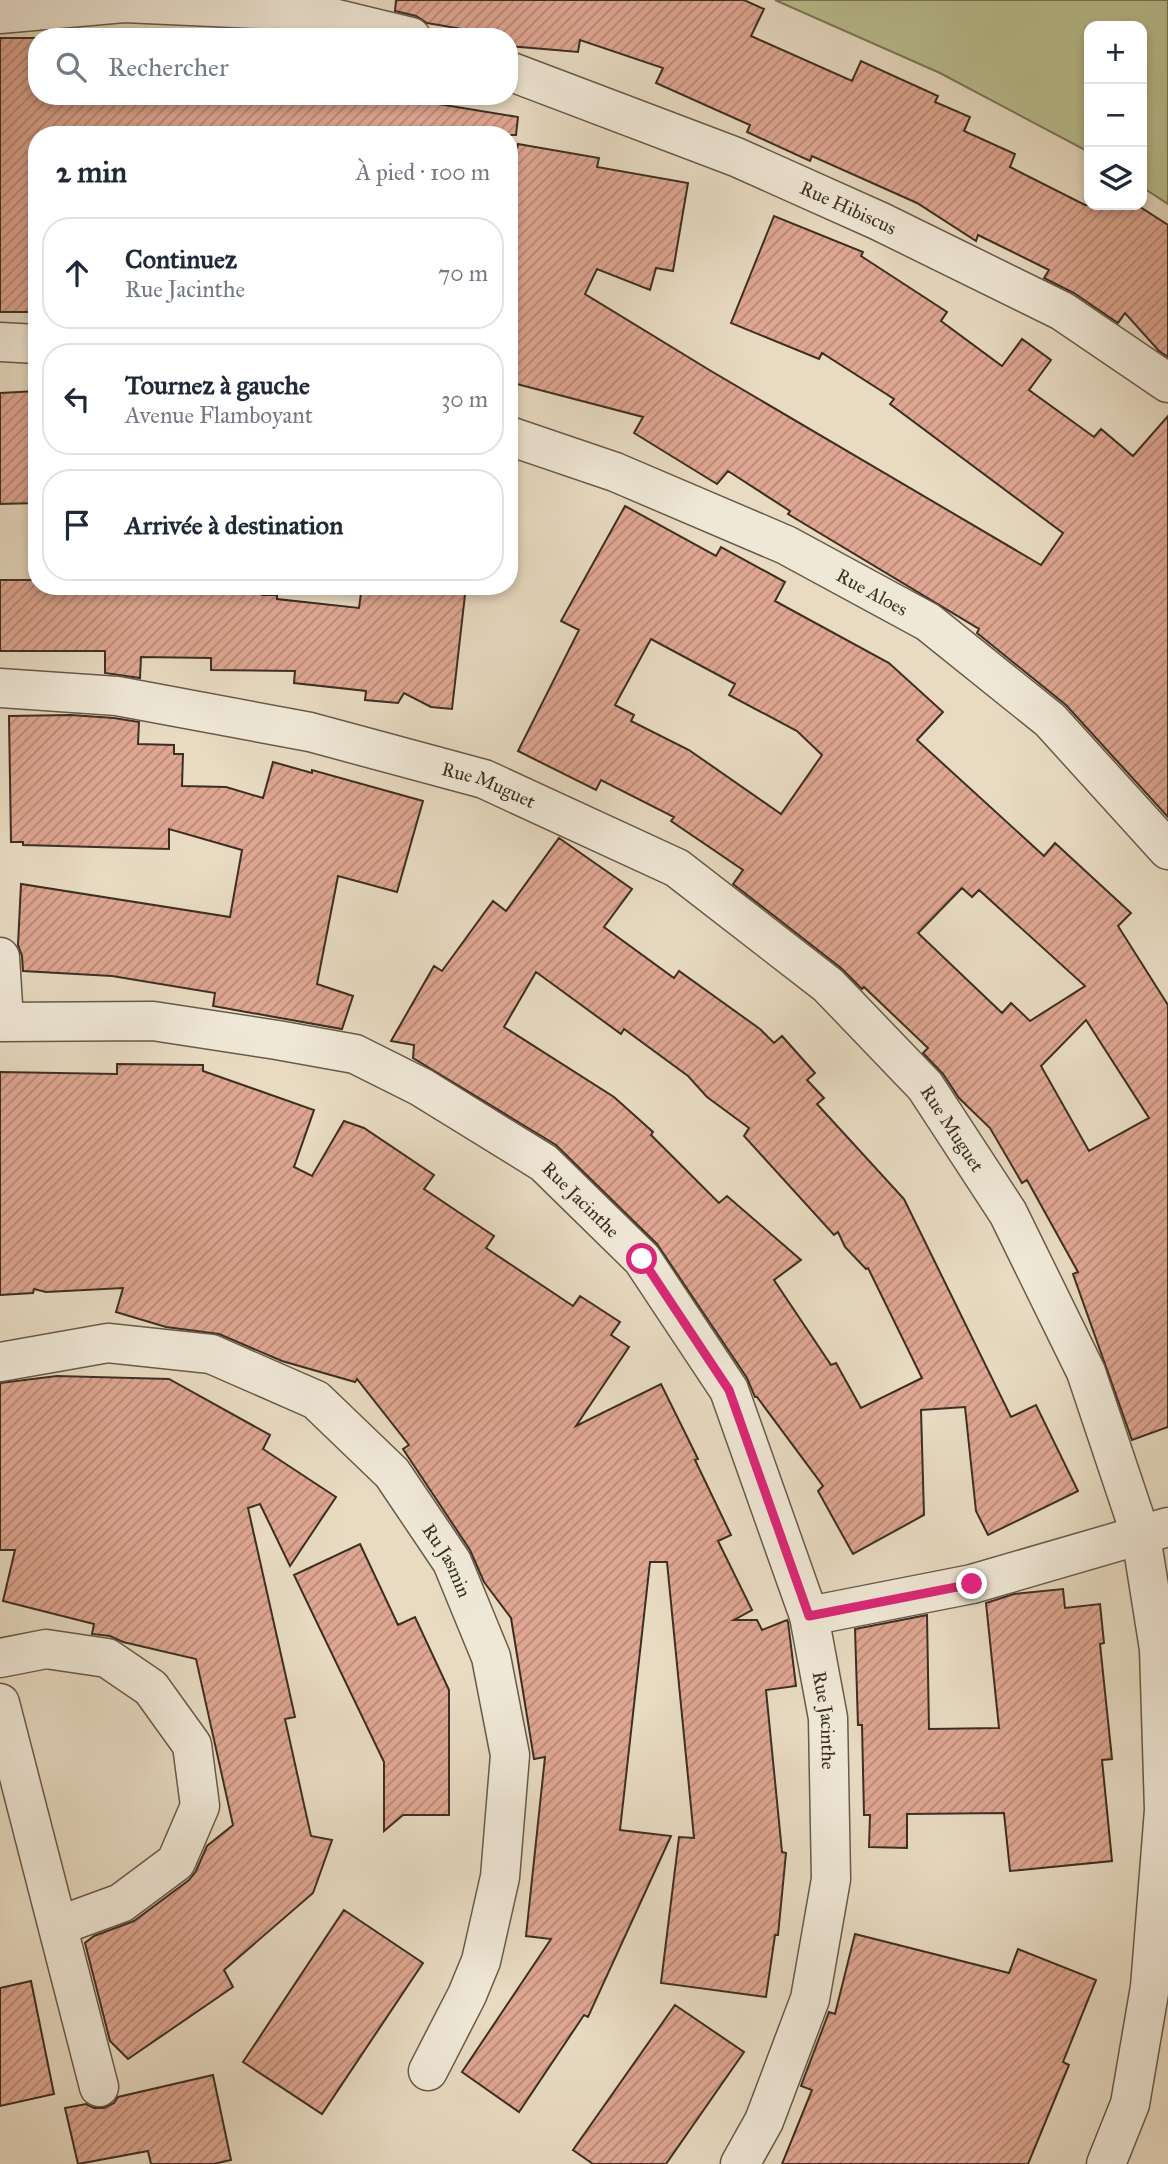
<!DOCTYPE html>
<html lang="fr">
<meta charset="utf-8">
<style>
body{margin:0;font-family:"IM FELL Great Primer",serif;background:#f6f6f7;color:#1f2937}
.controls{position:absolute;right:21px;top:21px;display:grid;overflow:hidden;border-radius:14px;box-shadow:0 4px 10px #0003}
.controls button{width:63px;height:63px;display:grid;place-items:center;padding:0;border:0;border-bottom:2px solid #e0e1e3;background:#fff;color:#1f2937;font:35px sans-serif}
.stop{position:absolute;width:21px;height:21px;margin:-16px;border:5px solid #db2777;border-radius:50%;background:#fff}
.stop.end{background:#db2777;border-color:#fff;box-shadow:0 2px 7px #0008}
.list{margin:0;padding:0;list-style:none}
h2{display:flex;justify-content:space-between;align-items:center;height:91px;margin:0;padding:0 28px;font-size:30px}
h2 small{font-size:23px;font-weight:400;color:#747a83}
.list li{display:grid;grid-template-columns:46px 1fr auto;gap:21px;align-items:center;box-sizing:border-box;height:112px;margin:0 14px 14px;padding:0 14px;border:2px solid #e0e1e3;border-radius:28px}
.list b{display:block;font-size:26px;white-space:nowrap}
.list p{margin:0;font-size:23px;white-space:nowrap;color:#747a83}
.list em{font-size:23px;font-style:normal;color:#747a83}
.icon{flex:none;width:38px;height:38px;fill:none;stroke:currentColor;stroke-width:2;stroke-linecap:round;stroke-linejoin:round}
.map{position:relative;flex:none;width:1168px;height:2164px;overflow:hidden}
.search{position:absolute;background:#fff;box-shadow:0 4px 10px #0003;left:28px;top:28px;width:490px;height:77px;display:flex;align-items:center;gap:18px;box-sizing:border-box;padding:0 24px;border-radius:28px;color:#747a83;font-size:26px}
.panel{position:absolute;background:#fff;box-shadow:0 4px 10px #0003;left:28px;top:126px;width:490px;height:469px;border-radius:28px}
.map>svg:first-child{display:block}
</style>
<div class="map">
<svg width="1168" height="2164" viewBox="0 0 1168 2164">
<defs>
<pattern id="building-hatch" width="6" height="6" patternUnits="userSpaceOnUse" patternTransform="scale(1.75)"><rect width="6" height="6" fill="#dfa692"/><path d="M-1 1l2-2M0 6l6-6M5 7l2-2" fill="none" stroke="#b68877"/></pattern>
</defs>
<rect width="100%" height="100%" fill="#e8dbc2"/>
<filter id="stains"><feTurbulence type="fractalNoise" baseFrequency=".00286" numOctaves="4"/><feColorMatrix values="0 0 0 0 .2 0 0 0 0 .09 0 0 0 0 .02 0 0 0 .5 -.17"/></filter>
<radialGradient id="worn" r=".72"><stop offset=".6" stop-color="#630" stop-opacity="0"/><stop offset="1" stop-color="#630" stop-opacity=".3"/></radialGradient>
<path fill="#babf90" stroke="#7b7759" stroke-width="2" d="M775 0H1168V204L1142 187V26H1089V152L940 73Z"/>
<path fill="url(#building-hatch)" stroke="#3c2f22" stroke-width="2" fill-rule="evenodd" d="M396 0H744L764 9 751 36 852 81 861 61 938 96 935 102 970 117 964 131 1015 154 1010 167 1085 205H1137L1168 225V357L1159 351 1125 313 1118 323 1074 293 1044 278 1049 270 978 235 976 241 917 203 812 156 810 161 747 132 750 125 656 83 663 68 580 40 578 52 509 46V37L427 23 416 16 395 11Z
M0 38H37V96H433L432 103 518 117 516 135H37V312H0Z
M518 144 599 158 597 167 688 183 673 271 656 268 650 290 597 269 585 294 711 371 1041 565 1063 533 890 404 894 399 822 353 819 359 731 323 774 216 863 252 861 256 947 312 941 321 1002 366 1022 339 1051 360 1029 390 1094 437 1101 429 1133 456 1168 416V817L1066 705 977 633 979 629 788 514 790 511 728 471 717 484 634 433 643 417 509 382V192Z
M37 391V503L0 504V393Z
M625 506 716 556 721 547 785 582 775 601 889 663 943 712 917 740 1044 856 1055 843 1131 913 1118 926 1168 1005V1427L1132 1440 1073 1274 1078 1272 1027 1180 1022 1183 990 1128 959 1098 943 1074 923 1053 928 1048 864 987 862 989 841 968 733 884 743 870 671 821 674 817 601 780 596 790 518 751 579 630 561 621ZM651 639 735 684 729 695 797 731 822 755 781 814 689 750 631 721 634 715 615 705ZM962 888 972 897 979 890 1085 986 1030 1021 1011 1003 1002 1013 918 933ZM1086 1020 1149 1118 1089 1151 1041 1066Z
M0 580H37V586H262V595H277V599L359 608 362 586H466L452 709 431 707 404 693 398 703 365 700 366 691 294 683 295 671 211 670V658L141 657 140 678 105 673V651H0Z
M71 715 114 718 139 722 138 744 174 745V754H183L182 786 226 787 263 798 273 762 312 773V770L423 801 397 892 338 876 317 984 353 996 342 1029 213 1006 215 993 112 976 23 971 22 956 18 945 21 884 230 917 242 850 169 829V849L23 845V842H11L9 716Z
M559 838 632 889 604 927 674 978 679 971 760 1029 774 1043 782 1036 815 1073 807 1080 824 1098 817 1104 904 1199 1011 1417 1036 1405 1078 1491 988 1535 976 1511 965 1407 921 1410 924 1515 853 1554 818 1491 823 1486 757 1397H755L747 1378 657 1244 556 1145 413 1058 414 1045 391 1041 434 966 442 971 493 901 506 911ZM536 972 621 1034 624 1029 688 1076 707 1097 749 1128 744 1136 834 1235 838 1232 845 1247 866 1269 868 1268 922 1378 861 1408 836 1363 831 1365 774 1280 801 1260 727 1196 719 1203 651 1135 653 1132 614 1097 504 1027Z
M117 1064 203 1065V1071L314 1110 294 1167 312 1176 344 1121 364 1128 434 1175 424 1189 494 1236 486 1248 573 1306 580 1296 620 1322 611 1335 629 1347 576 1426 661 1384 698 1459 695 1460 731 1535 718 1541 752 1610 734 1620H757L762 1630 787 1620 788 1622 796 1686 766 1690 782 1852 786 1853 778 1935H775L766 1997 661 1983 679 1837 694 1838 667 1562H650L620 1830 671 1836 588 2017 584 2015 519 2112 462 2072 551 1939 526 1936 545 1757 534 1759 511 1618 484 1582 470 1550 403 1449 409 1445 357 1379 355 1382 282 1361 219 1334 166 1327 116 1312 123 1288 46 1292 34 1289 33 1293 0 1295V1072L117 1074Z
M57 1376 169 1379 270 1435 263 1449 336 1497 290 1566 260 1504 248 1508 295 1717 285 1719 311 1836 332 1840 313 1893 224 1970 233 1987 128 2059 110 2041 85 1943 94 1936 134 1921 189 1880 196 1871 207 1846 233 1825 196 1659 123 1642 110 1636 92 1634 94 1624 3 1601 15 1550H0V1383Z
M360 1544 398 1625 415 1617 449 1690V1815H403L384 1831V1762L294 1575Z
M1063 1589 1065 1608 1100 1604 1104 1643 1100 1644 1112 1759 1102 1760 1112 1861 1010 1871 1004 1813 907 1814V1848L869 1847 870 1815H864L862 1725H858L855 1629 927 1615 929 1729 999 1728 986 1603 1014 1594Z
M344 1910 423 1963 322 2114 243 2062Z
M855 1934 1009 1973 1018 1949 1096 1980 1063 2062 1069 2065 1028 2164H782L812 2090 801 2086 829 2012 835 2014Z
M31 1981 54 2094 0 2106V1988Z
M675 2005 744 2052 666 2164H593L573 2150Z
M213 2075 231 2160 213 2164H151L148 2151 78 2164 65 2108 86 2104 94 2108H104L114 2103 118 2097Z"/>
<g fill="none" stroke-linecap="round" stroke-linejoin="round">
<g stroke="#675a4a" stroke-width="41">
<g id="minor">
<path d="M0 14 124 3 304 11 411 37"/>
<path id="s1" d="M509 71 736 157 879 221 1062 311 1168 383"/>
<path d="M0 342 37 344"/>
<path id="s2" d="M509 436 615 472 786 545 928 622 1050 720 1168 850"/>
<path id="s3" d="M0 688 117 696 310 732 484 779 677 868 828 985 925 1086 1008 1213 1086 1372 1141 1536 1159 1649 1164 1810 1150 1987 1130 2104 1106 2164"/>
<path d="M0 957 4 1021"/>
<path id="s4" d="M0 1022 153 1021 277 1040 355 1054 421 1087 544 1163 642 1259 729 1390 809 1616 828 1718 831 1879 810 1999 764 2121 740 2164"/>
<path id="s5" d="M0 1362 108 1343 211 1354 316 1400 392 1473 452 1562 491 1657 510 1755 500 1877 481 1961 467 1995 428 2071"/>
<path d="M809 1616 972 1584 1168 1527"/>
<path d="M0 1658 46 1649 107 1658 151 1688 192 1745 200 1806 176 1862 121 1903 58 1926"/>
<path d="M0 1703 99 2087"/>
</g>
</g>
<use href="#minor" stroke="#f0e8d7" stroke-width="38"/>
</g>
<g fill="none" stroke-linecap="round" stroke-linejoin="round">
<path stroke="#db2777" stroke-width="9" d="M642 1259 729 1390 809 1616 972 1584"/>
</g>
<g text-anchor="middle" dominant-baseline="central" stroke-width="5" stroke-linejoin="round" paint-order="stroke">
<g font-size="19" fill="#3c2f22" stroke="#f0e8d7">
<text stroke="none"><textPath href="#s1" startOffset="366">Rue Hibiscus</textPath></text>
<text stroke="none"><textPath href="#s2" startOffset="396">Rue Aloes</textPath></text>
<text stroke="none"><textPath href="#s3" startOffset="500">Rue Muguet</textPath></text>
<text stroke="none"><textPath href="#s3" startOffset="1088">Rue Muguet</textPath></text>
<text stroke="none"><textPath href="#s4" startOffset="628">Rue Jacinthe</textPath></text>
<text stroke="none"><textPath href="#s5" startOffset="537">Ru Jasmin</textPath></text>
<text stroke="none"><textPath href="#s4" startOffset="1216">Rue Jacinthe</textPath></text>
</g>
</g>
<rect width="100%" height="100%" filter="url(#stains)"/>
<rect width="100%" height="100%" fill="url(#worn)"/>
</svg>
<div class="controls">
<button>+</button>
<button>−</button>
<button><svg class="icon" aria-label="layers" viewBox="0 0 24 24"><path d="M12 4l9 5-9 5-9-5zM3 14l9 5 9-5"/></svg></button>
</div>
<div class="stop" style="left:642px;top:1259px"></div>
<div class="stop end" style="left:972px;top:1584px"></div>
<div class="search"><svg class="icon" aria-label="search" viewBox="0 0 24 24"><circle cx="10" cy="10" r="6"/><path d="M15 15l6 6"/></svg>Rechercher</div>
<section class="panel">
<h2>2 min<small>À pied · 100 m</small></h2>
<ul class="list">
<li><svg class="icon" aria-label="ahead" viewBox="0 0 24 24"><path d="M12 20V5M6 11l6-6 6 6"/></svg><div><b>Continuez</b><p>Rue Jacinthe</p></div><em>70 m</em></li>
<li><svg class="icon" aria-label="left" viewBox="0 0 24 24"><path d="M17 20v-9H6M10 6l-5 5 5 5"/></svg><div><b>Tournez à gauche</b><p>Avenue Flamboyant</p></div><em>30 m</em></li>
<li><svg class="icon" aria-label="arrive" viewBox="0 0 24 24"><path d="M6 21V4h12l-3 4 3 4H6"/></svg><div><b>Arrivée à destination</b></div></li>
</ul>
</section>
</div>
